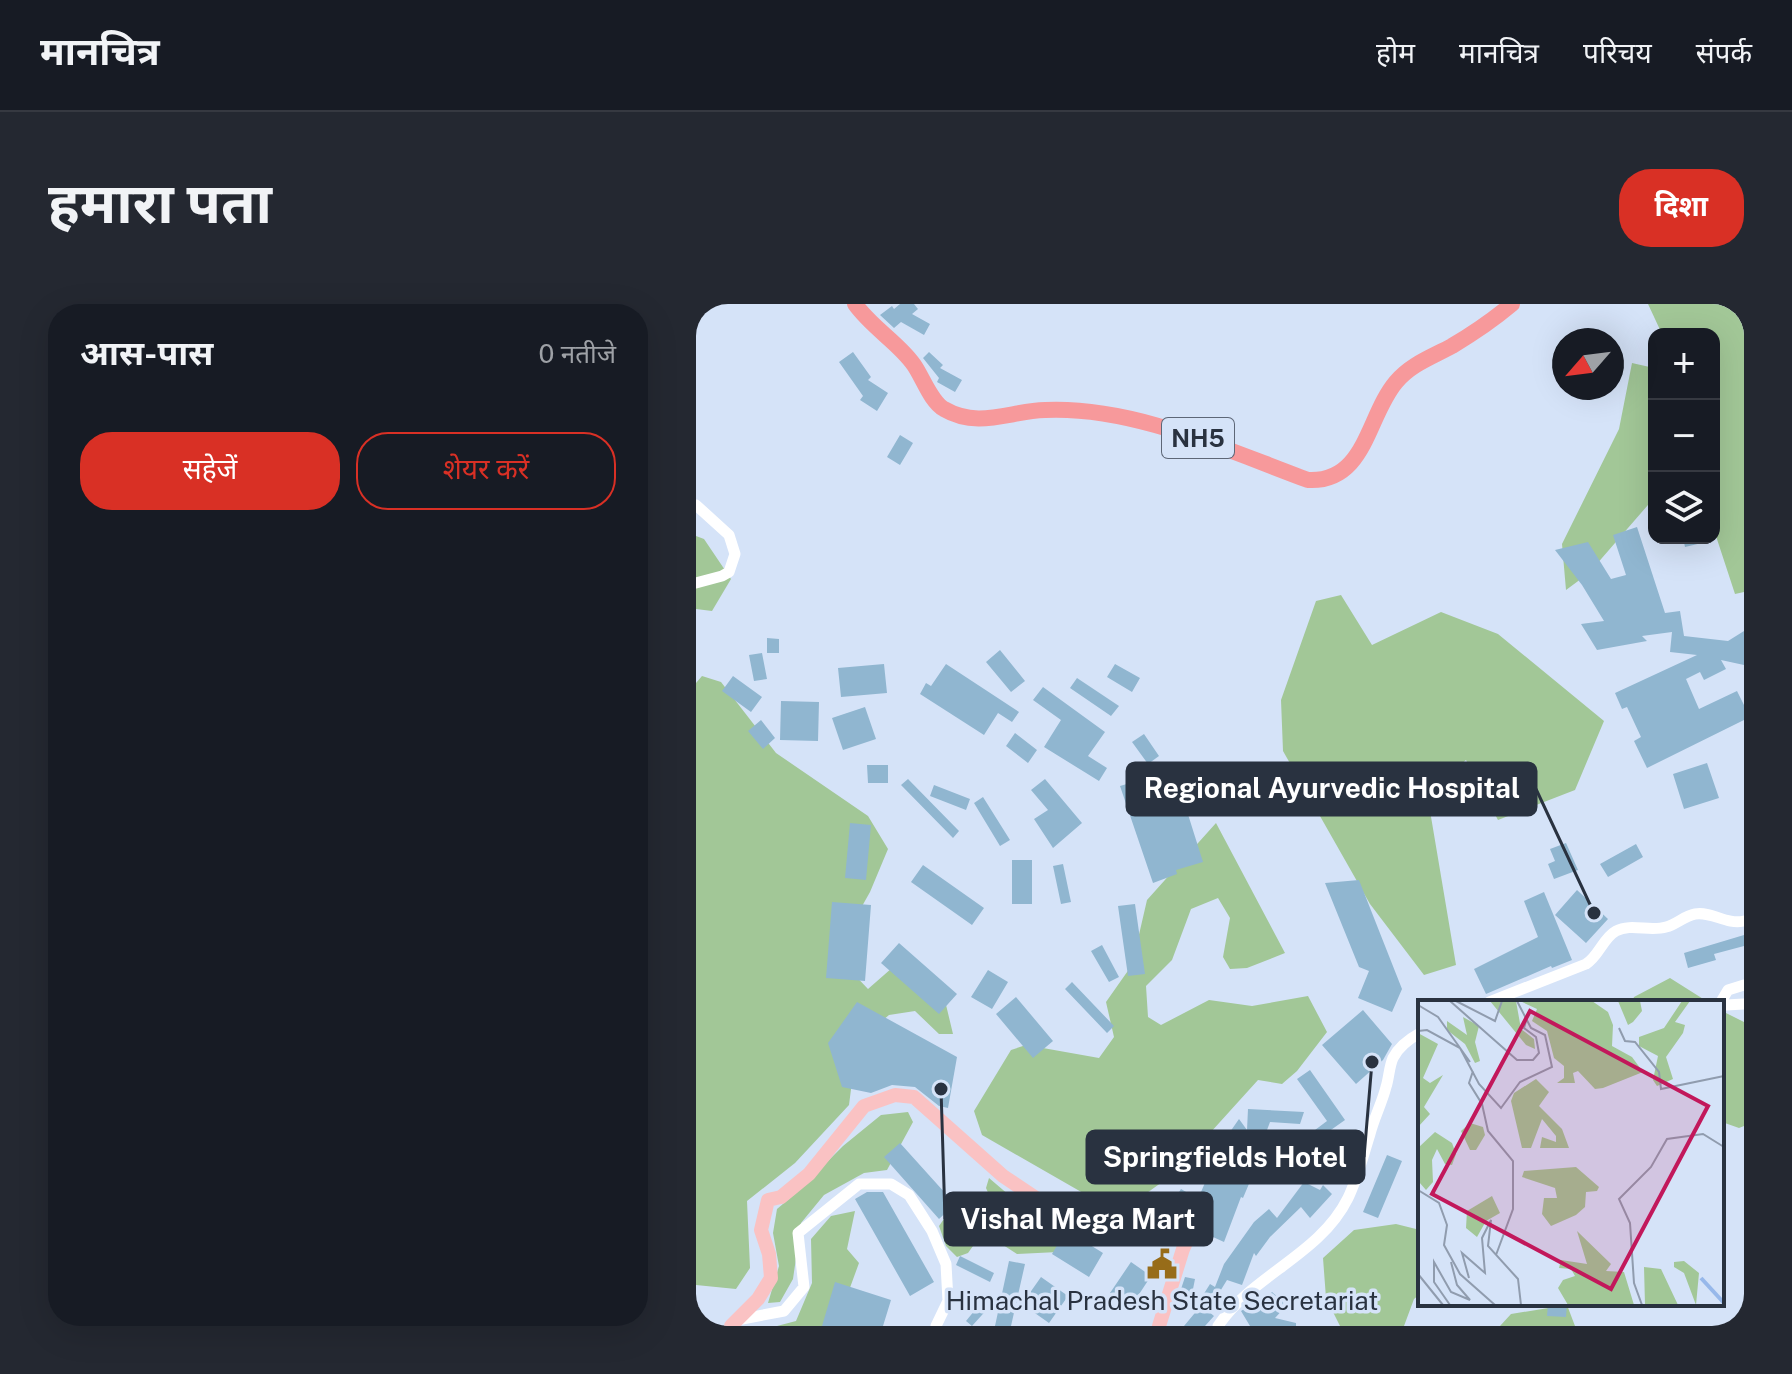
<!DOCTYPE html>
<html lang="hi">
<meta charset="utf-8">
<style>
body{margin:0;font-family:"Public Sans","Noto Sans Devanagari",sans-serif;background:#242831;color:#f1f3f6}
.controls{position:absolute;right:24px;top:24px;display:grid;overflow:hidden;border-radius:16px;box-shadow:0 8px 32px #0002}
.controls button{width:72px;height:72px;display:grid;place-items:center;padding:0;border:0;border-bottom:2px solid #363941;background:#171b24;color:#f1f3f6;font:40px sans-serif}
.compass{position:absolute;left:856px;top:24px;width:72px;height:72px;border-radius:50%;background:#171b24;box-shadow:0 8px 32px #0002;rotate:242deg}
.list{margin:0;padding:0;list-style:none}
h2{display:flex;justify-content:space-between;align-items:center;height:104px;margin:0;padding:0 32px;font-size:34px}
h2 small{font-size:26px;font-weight:400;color:#9ea1a6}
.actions{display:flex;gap:16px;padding:24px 32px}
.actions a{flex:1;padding:18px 0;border:2px solid #d93025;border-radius:32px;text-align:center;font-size:28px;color:#d93025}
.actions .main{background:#d93025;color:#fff}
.icon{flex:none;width:44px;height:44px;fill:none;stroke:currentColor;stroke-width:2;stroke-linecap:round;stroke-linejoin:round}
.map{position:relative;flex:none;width:1048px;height:1022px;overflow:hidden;border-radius:32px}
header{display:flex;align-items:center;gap:48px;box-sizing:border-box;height:112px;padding:0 40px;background:#171b24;border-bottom:2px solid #363941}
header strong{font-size:38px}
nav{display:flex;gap:44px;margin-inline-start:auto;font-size:28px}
.intro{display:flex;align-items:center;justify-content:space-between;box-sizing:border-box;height:192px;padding:0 48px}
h1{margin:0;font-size:56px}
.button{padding:20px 36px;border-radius:32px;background:#d93025;color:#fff;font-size:28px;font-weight:700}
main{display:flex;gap:48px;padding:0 48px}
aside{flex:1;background:#171b24;border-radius:32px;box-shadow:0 8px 32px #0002}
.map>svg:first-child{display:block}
</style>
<header>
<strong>मानचित्र</strong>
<nav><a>होम</a><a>मानचित्र</a><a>परिचय</a><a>संपर्क</a></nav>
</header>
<div class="intro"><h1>हमारा पता</h1><a class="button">दिशा</a></div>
<main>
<aside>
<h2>आस-पास<small>0 नतीजे</small></h2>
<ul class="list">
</ul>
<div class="actions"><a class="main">सहेजें</a><a>शेयर करें</a></div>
</aside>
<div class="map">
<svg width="1048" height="1022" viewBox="0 0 1048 1022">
<rect width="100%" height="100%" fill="#d5e3f8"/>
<path fill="#a2c797" d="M952 0H1048V288L1039 290 1018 226V30H966Z
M936 59 958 64V194L893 269 870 286 866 240 923 125Z
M0 232 8 235 35 275 16 307 0 305Z
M645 291 676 341 745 308 802 330 908 417 879 486 802 516 770 456 731 489 760 661 728 671 674 600 587 447 585 396 620 297Z
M6 372 25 378 80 449 172 512 192 545 174 588 147 636 153 665 172 685 212 650 245 680 257 730H243L219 707 193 711 161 738 153 801 99 859 51 897 54 964 40 985 0 981V379Z
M520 519 589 649 551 664 534 665 527 653 534 614 522 594 495 605 476 656 450 682 452 713 465 721 513 696 556 702 612 692 631 728 601 767 586 780 562 776 476 871 448 891 401 897 286 831 278 807 315 746 330 741 403 754 418 733 410 698 436 661 451 596Z
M974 674 1012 698H936L938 693Z
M1026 707 1048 718V822L1043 824 1026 818Z
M212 808 217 818 191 866 168 869 128 891 105 919 97 975 84 998 72 999 83 962 77 929 81 905 100 889 147 842 185 811Z
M293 874 328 904 381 914H399L405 920 362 948 321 950 287 928 272 949 261 953 250 942 243 922 252 909 281 907 294 893 290 884Z
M159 907 151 945 163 959 140 1022H81L100 1017 116 979 115 935 135 912Z
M700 920 724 926V990L718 995 708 1022H644L630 994 627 954 658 926Z
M871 1001 879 1022H804L815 1010Z"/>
<path fill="#90b6d0" d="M204 0H218L222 5 216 10 234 20 228 31 205 18 198 24 184 11 196 2 198 5Z
M157 48 175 73 172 76 192 89 181 107 164 96 167 92 143 58Z
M233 48 247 61 244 64 266 76 259 88 241 78 243 74 227 54Z
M204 131 217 139 204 161 191 153Z
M941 223 969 309 984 307 988 332 1032 337 1048 327V361L1025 356 1030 365 1008 376 1004 368 990 375 1003 405 1041 387 1048 401V416L951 464 938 437 945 433 931 403 926 405 919 389 1001 351 974 348 976 328 946 332 951 337 901 346 885 320 908 317 886 281 859 246 892 238 915 275 930 271 917 231Z
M987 234H1013L1014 237 989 243Z
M71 334 83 335V349H71Z
M304 346 329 377 315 388 290 358Z
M66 349 71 375 58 377 53 351Z
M188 360 191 389 145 393 142 364Z
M250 360 323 408 316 418 302 409 288 431 224 390 230 379 235 382Z
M419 360 444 374 436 388 411 373Z
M37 372 66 393 55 408 26 387Z
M381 374 423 402 415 412 374 384Z
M347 383 409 428 392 452 411 464 403 477 348 443 365 416 337 396Z
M85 397 123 398 122 437 84 436Z
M169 403 180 435 147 446 136 414Z
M65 416 79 434 67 445 52 427Z
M319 429 341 446 332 459 310 442Z
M448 430 463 452 452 460 436 438Z
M1011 459 1023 494 988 505 977 470Z
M171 461H192V479H172Z
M478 466 507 558 480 566 481 570 457 579 424 482Z
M212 475 263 527 257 534 205 481Z
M349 475 386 519 357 544 338 515 352 506 335 486Z
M238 481 274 495 270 506 234 492Z
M287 493 314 536 304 542 278 499Z
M154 519 175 521 170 576 149 574Z
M870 539 882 566 858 575 852 560 859 557 854 545Z
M940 540 947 553 912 573 904 560Z
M316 556H336V600H316Z
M367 560 375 598 365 600 357 562Z
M227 561 288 604 276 621 215 578Z
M663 576 706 685 696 708 662 694 673 667 663 663 629 579Z
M881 586 912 615 890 639 859 611Z
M848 588 876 656 856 664 855 662 790 690 778 665 842 633 828 597Z
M136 598 175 601 169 677 130 674Z
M439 600 449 670 432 672 422 602Z
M1048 631V642L1018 650 1020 656 992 664 988 649Z
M203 639 261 690 243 710 185 659Z
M406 641 423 673 413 678 395 647Z
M292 666 312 678 296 705 275 693Z
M376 678 418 722 411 729 369 685Z
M320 693 357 737 337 754 300 710Z
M161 698 261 753 252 804 243 802 219 783 196 781 175 789 146 783 132 739Z
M667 706 696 740 687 756 660 780 626 741Z
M614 766 649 816 632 828 639 837 622 846 612 831 586 876 578 872 582 864 559 856 546 871 555 875 547 894 545 893 528 938 506 928 509 919 507 913 483 900 476 899 485 885 502 895 511 874 507 872 512 860 524 865 539 846 527 838 543 815 551 826 552 805 608 808 604 820 574 818 568 834 596 842 595 844 631 817 601 775Z
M204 839 259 900 243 915 188 853Z
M691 851 706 857 682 914 667 908Z
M608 878 624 886 627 881 636 890 614 914 605 903 574 933 560 952 558 949 546 981 531 976 512 1007 518 1012 509 1022H488L508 998 504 996 514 980 519 983 528 960 558 918 573 905 581 914Z
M171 888H187L238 978 214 992 159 895Z
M370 926 407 949 393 973 356 950Z
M264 952 298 969 294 978 260 961Z
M313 957 329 960 315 1022H299Z
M435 958 455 972 434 1004 414 989Z
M345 973 372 992 353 1019 326 1000Z
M489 973 499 975 496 990 484 988Z
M139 978 195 996 187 1022H126Z
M576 988 591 1001 579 1014 600 1019V1022H554L545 1007 559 998 562 1003Z
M288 995 295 1001 276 1022 270 1017Z
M852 1000H871L870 1013 851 1012Z"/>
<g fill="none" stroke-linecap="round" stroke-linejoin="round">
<path stroke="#fff" stroke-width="11" d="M0 201 33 231 39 250 33 268 26 272 0 279
M1048 681 1032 686 1026 696 1030 701 1048 700
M793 698 890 660C903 652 907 634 920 627 935 619 954 628 970 623 981 620 988 612 999 610 1016 607 1030 621 1048 617
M41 1016 88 1007 108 983 102 929 163 880H195L213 891 236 927 250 960 252 997 240 1022
M522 1022C556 971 624 951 652 894 662 873 667 852 674 830 678 814 686 799 690 783 693 774 693 763 697 754 703 742 713 735 724 729"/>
<path stroke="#fac2c3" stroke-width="14" d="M35 1022 62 995 75 974 73 950 65 926 72 896 85 893 113 870 168 802 199 791 218 793 307 872 343 896 431 911 479 909 499 919 487 945 463 1022"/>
<path stroke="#f7999b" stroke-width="16" d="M159 0C176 24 203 39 218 61 227 74 235 98 248 105 282 125 314 107 349 106 438 102 530 146 612 176 670 179 671 112 700 78 715 60 736 53 756 42 778 29 797 16 816 0"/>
</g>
<defs>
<g id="civic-bare" transform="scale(2.4)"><path d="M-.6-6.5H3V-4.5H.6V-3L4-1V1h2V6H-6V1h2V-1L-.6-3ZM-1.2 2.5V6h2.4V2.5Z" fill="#976c19" stroke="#d5e3f8" stroke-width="2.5" paint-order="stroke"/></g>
</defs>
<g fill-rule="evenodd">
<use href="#civic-bare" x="466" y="960"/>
</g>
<g text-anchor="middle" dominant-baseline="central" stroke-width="7" stroke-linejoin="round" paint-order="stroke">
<rect fill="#d5e3f8" stroke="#5d6777" stroke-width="2" x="466" y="114" width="72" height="40" rx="6"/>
<g font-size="24" font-weight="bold" fill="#293240">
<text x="502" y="134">NH5</text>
</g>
<g font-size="26" fill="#293240" stroke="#d5e3f8">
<text x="466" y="996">Himachal Pradesh State Secretariat</text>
</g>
</g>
<g transform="translate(722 696)">
<rect width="306" height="306" fill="#d5e3f8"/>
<path d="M72 1H98L103 29 116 39 117 49 108 45ZM174 1 190 12 195 25 194 46 214 57 225 72 185 88 177 89 160 71 155 73 157 83H139L146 78V66L136 58 129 31 114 21 119 9 102 1ZM200 1H222L224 11 215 22 210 25ZM264 1H272L257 22 267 25 265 33 248 57 255 79 239 86 235 80 240 56 221 46V37L246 28ZM45 17 61 26 57 42 62 61 57 63 47 44 29 30V21L49 35ZM0 33 20 44 5 78 12 83 25 75 6 107 12 114 0 127ZM118 79 131 92 121 106 144 129 151 148H122L124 137 138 142V136L124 119 113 148H104L93 101 96 93ZM52 123 65 127 67 135 58 150H52L43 131ZM17 132 34 143 38 154 34 165 27 164 19 149 14 160 15 182 8 190 1 182 0 148ZM158 167 181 187 179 191 168 192 167 207 158 215 133 226 124 214 126 198H139L137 188 104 177 106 171ZM74 196 82 213 68 221 59 237 48 228 49 211ZM159 231 193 264 188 271 206 272 216 305H150L140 288 145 280 157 276 153 269 141 268 143 260 169 264ZM266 261 281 273 278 305 266 273 256 267V262ZM226 267 243 269 260 305H227Z" fill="#a2c797"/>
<path fill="none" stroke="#97b8ea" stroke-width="4" d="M283 278 306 303"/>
<path fill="none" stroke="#909cae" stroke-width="2" d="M32 1 99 60H115L121 53 118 37 106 28 108 21M38 1 77 21 84 1M0 5 20 17 52 62M201 28 207 41 217 42 241 72 243 89 306 76M0 31 9 30 42 48 61 84 83 108 102 82 134 67 127 35 113 28 99 1M55 71 51 83 64 104 70 131 95 161V209L78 255M0 190 21 203 29 225 26 245 42 274 77 305M0 274 25 305M51 278 44 253 67 273 64 238 73 220 70 246 100 279 103 305M32 305 16 282V262L33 292 52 300 39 285 33 262M224 305 216 283 212 223 201 199 233 167 249 139 285 134 306 147"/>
<path fill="#c2185b" fill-opacity="0.15" stroke="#c2185b" stroke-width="4" d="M112 11 290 106 193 289 14 194Z"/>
<rect width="306" height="306" fill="none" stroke="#293240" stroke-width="4"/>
</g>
<path fill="none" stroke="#293240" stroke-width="3" d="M898 609L840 485M676 758L668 853M245 785L249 915"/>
<g fill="#293240" stroke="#d5e3f8" stroke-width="3">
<circle cx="898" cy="609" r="8"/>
<circle cx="676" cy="758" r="8"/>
<circle cx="245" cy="785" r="8"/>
</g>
<g fill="#293240" stroke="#293240" stroke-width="3">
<rect x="431" y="459" width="409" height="52" rx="8"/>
<rect x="391" y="827" width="277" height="52" rx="8"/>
<rect x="249" y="889" width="267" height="52" rx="8"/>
</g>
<g font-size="28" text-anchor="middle" font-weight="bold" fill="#fff">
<text x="636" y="494">Regional Ayurvedic Hospital</text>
<text x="529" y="863">Springfields Hotel</text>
<text x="382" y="925">Vishal Mega Mart</text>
</g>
</svg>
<div class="controls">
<button>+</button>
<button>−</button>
<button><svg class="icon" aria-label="layers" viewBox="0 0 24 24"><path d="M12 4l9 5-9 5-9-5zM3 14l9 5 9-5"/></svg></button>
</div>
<svg class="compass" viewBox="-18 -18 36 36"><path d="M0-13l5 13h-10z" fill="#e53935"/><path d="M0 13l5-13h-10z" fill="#9ea1a6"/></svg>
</div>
</main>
